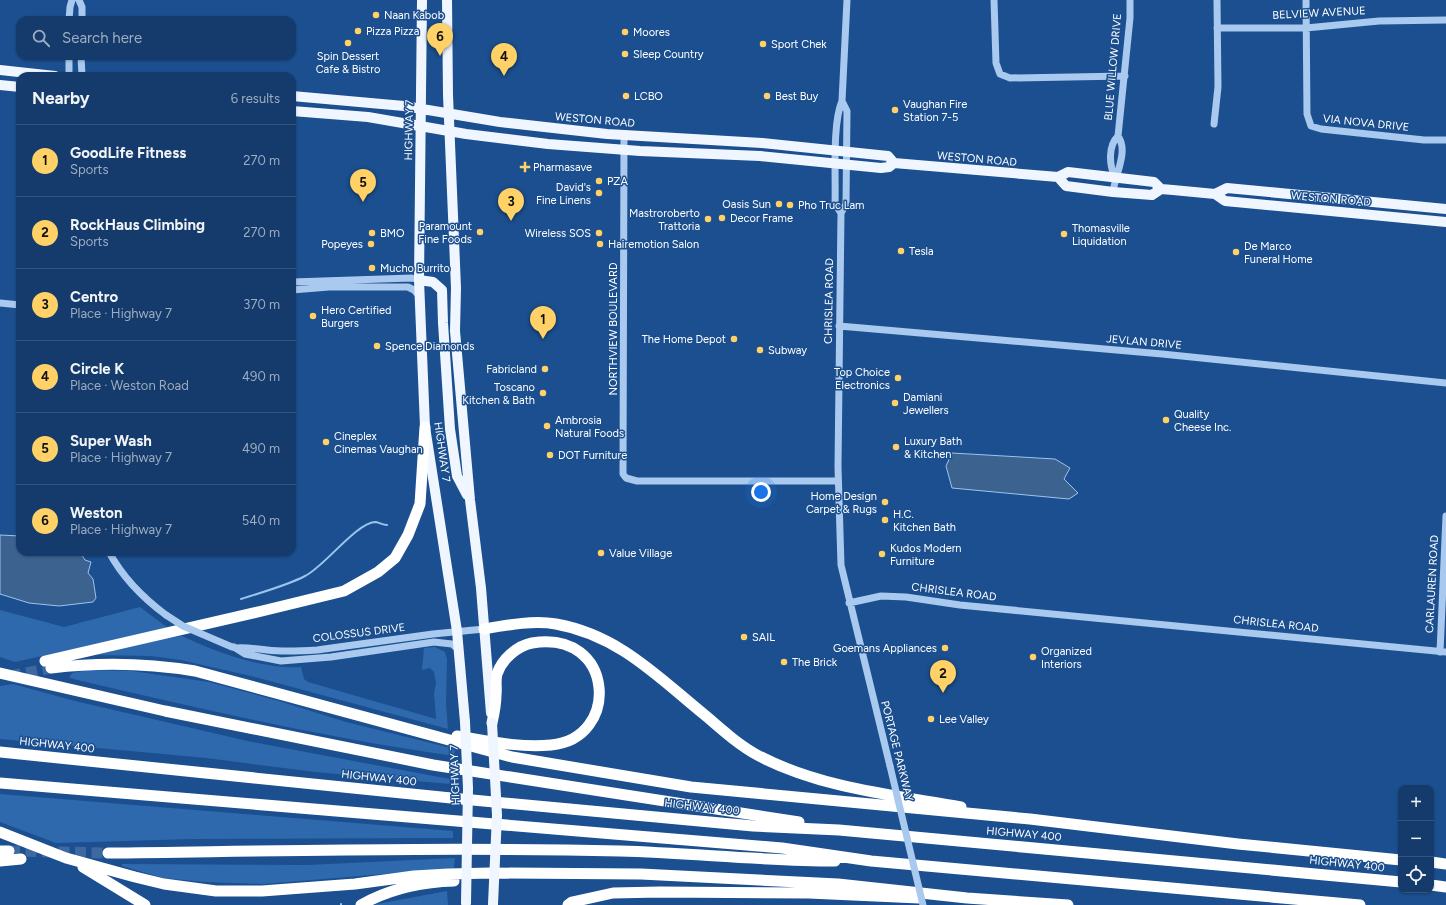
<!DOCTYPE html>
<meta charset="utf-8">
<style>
body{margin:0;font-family:Figtree,sans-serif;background:#214673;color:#f1f3f6}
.controls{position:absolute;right:12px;bottom:12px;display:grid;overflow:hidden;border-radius:8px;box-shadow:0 1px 3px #0004}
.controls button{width:36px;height:36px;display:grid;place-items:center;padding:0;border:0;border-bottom:1px solid #33557e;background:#143b6b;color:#f1f3f6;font:20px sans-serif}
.you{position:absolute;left:761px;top:492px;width:14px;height:14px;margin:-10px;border:3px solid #fff;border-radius:50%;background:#1a73e8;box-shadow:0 0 0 6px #1a73e833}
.badge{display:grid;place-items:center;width:26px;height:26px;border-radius:50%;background:#ffd166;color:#111;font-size:13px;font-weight:700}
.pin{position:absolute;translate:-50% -33px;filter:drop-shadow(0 1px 2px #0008)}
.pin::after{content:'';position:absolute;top:21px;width:14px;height:12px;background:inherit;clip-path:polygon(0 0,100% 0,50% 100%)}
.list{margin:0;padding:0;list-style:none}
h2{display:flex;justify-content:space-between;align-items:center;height:52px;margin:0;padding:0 16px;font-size:17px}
h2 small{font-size:13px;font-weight:400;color:#9dadc1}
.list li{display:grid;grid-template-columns:26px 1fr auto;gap:12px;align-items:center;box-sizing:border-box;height:72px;padding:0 16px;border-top:1px solid #33557e}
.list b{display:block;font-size:15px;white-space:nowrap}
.list p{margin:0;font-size:13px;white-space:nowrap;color:#9dadc1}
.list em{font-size:13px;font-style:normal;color:#9dadc1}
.icon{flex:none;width:22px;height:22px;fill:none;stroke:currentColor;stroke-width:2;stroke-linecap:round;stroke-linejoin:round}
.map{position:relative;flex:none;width:1446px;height:905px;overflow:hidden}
.search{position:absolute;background:#143b6b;box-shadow:0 1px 3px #0004;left:16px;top:16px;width:280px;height:44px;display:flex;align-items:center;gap:10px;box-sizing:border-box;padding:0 14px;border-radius:12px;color:#9dadc1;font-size:15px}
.panel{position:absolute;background:#143b6b;box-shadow:0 1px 3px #0004;left:16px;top:72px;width:280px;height:484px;border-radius:12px}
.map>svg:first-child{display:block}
</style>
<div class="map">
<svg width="1446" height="905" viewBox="0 0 1446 905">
<rect width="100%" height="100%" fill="#1b4f8f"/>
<path fill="#2e69ad" d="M140 607 168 628 15 662 0 657V610L64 627Z
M182 636C215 652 264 670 301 667L304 679 308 682 436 719 434 693 436 683 434 672 430 668 422 670 424 648 435 647 445 652 447 659 446 705 448 729 255 677 181 660 151 656 96 655 166 638Z
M88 670 132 671 209 682 279 701 346 722 455 749 454 756C324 738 197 708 69 678L72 673Z
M13 684 75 701 252 742 450 779V784L315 772 206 758 0 739V686Z
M0 794 453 831V838L193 839 56 843 0 822Z
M455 858 454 868 264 884 205 882 163 878 122 866V864L307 865Z
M447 891 448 905H375L377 904Z"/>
<path fill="#3c6290" stroke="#9cc4f0" d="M952 453 1055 459 1070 468 1064 479 1078 493 1069 499 952 488 946 466Z
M0 535 20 536V552H80L85 560 91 562 88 573 93 579 96 598 93 602 59 606 29 603 0 594Z"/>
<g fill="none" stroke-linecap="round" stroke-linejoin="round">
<path stroke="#9cc4f0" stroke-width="2" d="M241 599C262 592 286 586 305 576 324 567 356 523 375 522 378 522 383 525 387 525
M341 905V904"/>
<path stroke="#3d69a0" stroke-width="11" stroke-dasharray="11 5.5" stroke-linecap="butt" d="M10 676 51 668
M9 851 108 853"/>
<path stroke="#a9c9ee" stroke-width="7" d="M79 0 82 7V20
M994 0 996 63 1000 74 1010 78 1125 76
M1306 0 1307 114 1311 126 1321 129 1424 140H1446
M69 20 70 7 72 0
M1217 28H1306L1379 21 1446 20
M69 56V76
M81 56 82 76
M842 101 847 111 846 204 841 213 838 467 841 565 890 766
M1214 124 1218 87 1217 0
M624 135 623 474 626 478 637 481H838
M1115 177C1109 165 1108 146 1118 136L1130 18V0
M1113 192C1115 175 1129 151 1118 136
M841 213 835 204C836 177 832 124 842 101L847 0
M292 282 412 278 419 280
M292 290 329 287H408L414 290 420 297
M0 303 20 305
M839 326 1162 354 1446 383
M109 552C123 578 143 598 166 615
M849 603 881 596 906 597 960 605 1446 652
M234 647 245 654 281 661 331 657 434 642 452 644 458 649
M236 648C247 647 256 649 267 650 284 652 301 651 317 650L433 634 484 629
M1440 652 1446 516"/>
<path stroke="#f0f6ff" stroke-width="10" d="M422 0 419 280 425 427 457 631 465 722
M447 0 448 95 456 288 455 331 470 500 481 588 491 713
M0 70 55 76
M0 85 20 87
M292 96 404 106 500 122 607 134 762 143 888 156 894 163 1058 177 1068 172 1154 182 1161 189 1173 190 1215 194 1227 188 1446 209
M292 111 368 117 466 134 548 144 640 151 760 156 881 168 889 167 894 163
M1058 177 1066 186 1113 192 1152 195 1161 189
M1215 194 1225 201 1446 222
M419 280 433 282 442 290 443 323 450 429 457 476 467 495"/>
<path stroke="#fff" stroke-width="11" d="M484 629C507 625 534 620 556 624 619 635 659 678 706 716 722 730 740 746 759 756 821 788 893 795 961 807
M45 661 262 611 344 591 378 572 395 558 408 535 420 504 425 427
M51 668C100 662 147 663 195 671L512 757 691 787 1030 819 1238 844 1401 860
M0 673 165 711 433 765 799 822
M457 736C488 741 520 748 551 745 621 739 615 629 532 643 517 646 502 659 497 674 495 680 497 689 496 695 496 704 494 714 492 723
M0 752 451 798 753 826 839 830 1401 882
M0 783 782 848 871 861 1360 905
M0 832 66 858 135 877 164 884 216 891H262L355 884 414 876 448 874 491 873 641 874 838 884 967 898 1068 905
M0 851H9
M108 853C279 851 449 847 620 851 692 853 763 861 835 861
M0 861 21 859
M1431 862 1446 864
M83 867 145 905
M1431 885 1446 887
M361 905C389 889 422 882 454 881
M568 905 572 902 613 893 660 892 809 893 919 898"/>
<path stroke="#a9c9ee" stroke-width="7" d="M166 615 183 626 232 647
M890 766 923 905"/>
<path stroke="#f0f6ff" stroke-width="10" d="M465 722 468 788 466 903
M492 723 497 815 493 904"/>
</g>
<g fill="#ffd166" stroke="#1b4f8f" stroke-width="1.5">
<circle cx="376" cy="15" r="4"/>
<circle cx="358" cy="31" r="4"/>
<circle cx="625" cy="32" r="4"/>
<circle cx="348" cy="43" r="4"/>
<circle cx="763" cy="44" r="4"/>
<circle cx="625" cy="54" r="4"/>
<circle cx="626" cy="96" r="4"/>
<circle cx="767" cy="96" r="4"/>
<circle cx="895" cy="110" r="4"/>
<path d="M523 161h4v4h4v4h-4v4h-4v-4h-4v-4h4z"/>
<circle cx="599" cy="181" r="4"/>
<circle cx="599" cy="193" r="4"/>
<circle cx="779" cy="204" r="4"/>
<circle cx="790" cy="205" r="4"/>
<circle cx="722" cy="218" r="4"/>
<circle cx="708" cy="219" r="4"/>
<circle cx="480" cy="232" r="4"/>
<circle cx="372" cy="233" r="4"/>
<circle cx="599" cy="233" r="4"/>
<circle cx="1064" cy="234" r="4"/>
<circle cx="371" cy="244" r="4"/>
<circle cx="600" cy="244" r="4"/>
<circle cx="901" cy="251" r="4"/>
<circle cx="1236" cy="252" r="4"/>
<circle cx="372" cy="268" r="4"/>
<circle cx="313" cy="316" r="4"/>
<circle cx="734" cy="339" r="4"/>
<circle cx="377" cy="346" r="4"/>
<circle cx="760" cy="350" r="4"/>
<circle cx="545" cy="369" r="4"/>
<circle cx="898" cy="378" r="4"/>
<circle cx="543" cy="393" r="4"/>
<circle cx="895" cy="403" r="4"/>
<circle cx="1166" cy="420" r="4"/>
<circle cx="547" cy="426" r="4"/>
<circle cx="326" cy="442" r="4"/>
<circle cx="896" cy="447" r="4"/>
<circle cx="550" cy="455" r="4"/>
<circle cx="885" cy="502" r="4"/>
<circle cx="885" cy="520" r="4"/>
<circle cx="601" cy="553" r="4"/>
<circle cx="882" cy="554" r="4"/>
<circle cx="744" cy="637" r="4"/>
<circle cx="945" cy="648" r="4"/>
<circle cx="1033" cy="657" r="4"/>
<circle cx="784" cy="662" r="4"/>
<circle cx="931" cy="719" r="4"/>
</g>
<g text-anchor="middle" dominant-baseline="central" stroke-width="3" stroke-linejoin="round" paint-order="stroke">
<g font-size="11" fill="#fff" stroke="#1b4f8f">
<text transform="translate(1319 13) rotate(-3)">BELVIEW AVENUE</text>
<text transform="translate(1113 67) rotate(-85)">BLUE WILLOW DRIVE</text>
<text transform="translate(595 120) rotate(5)">WESTON ROAD</text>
<text transform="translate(1366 123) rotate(6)">VIA NOVA DRIVE</text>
<text transform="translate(409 130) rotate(-89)">HIGHWAY 7</text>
<text transform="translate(977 159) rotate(5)">WESTON ROAD</text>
<text transform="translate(1331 199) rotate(5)">WESTON ROAD</text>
<text transform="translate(829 301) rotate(-89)">CHRISLEA ROAD</text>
<text transform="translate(613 329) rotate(-90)">NORTHVIEW BOULEVARD</text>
<text transform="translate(1144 342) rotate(5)">JEVLAN DRIVE</text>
<text transform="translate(442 452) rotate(82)">HIGHWAY 7</text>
<text transform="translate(1432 584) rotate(-87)">CARLAUREN ROAD</text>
<text transform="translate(954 592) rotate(7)">CHRISLEA ROAD</text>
<text transform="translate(1276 624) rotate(6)">CHRISLEA ROAD</text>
<text transform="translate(359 633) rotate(-7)">COLOSSUS DRIVE</text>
<text transform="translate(57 745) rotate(6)">HIGHWAY 400</text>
<text transform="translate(897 751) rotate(76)">PORTAGE PARKWAY</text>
<text transform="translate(455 775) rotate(-92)">HIGHWAY 7</text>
<text transform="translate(379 778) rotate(6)">HIGHWAY 400</text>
<text transform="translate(702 807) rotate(6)">HIGHWAY 400</text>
<text transform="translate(1024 834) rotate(5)">HIGHWAY 400</text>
<text transform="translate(1347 864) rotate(6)">HIGHWAY 400</text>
</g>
<g font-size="11" fill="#fff" stroke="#1b4f8f" text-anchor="start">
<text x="384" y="15">Naan Kabob</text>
<text x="366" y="31">Pizza Pizza</text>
<text x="633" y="32">Moores</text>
<text x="771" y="44">Sport Chek</text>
<text x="633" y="54">Sleep Country</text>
<text x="348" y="56" text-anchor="middle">Spin Dessert<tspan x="348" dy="13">Cafe &amp; Bistro</tspan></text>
<text x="634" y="96">LCBO</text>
<text x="775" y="96">Best Buy</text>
<text x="903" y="104">Vaughan Fire<tspan x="903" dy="13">Station 7-5</tspan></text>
<text x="533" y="167">Pharmasave</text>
<text x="607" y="181">PZA</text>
<text x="591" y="187" text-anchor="end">David's<tspan x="591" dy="13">Fine Linens</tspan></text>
<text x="771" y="204" text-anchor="end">Oasis Sun</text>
<text x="798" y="205">Pho Truc Lam</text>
<text x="700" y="213" text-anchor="end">Mastroroberto<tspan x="700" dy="13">Trattoria</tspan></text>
<text x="730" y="218">Decor Frame</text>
<text x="472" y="226" text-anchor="end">Paramount<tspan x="472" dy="13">Fine Foods</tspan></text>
<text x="1072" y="228">Thomasville<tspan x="1072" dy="13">Liquidation</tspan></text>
<text x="380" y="233">BMO</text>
<text x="591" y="233" text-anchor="end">Wireless SOS</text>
<text x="363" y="244" text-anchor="end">Popeyes</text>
<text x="608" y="244">Hairemotion Salon</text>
<text x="1244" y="246">De Marco<tspan x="1244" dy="13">Funeral Home</tspan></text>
<text x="909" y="251">Tesla</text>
<text x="380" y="268">Mucho Burrito</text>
<text x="321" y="310">Hero Certified<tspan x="321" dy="13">Burgers</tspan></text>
<text x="726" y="339" text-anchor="end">The Home Depot</text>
<text x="385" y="346">Spence Diamonds</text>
<text x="768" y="350">Subway</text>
<text x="537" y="369" text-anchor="end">Fabricland</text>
<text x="890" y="372" text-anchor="end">Top Choice<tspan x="890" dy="13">Electronics</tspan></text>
<text x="535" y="387" text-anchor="end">Toscano<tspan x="535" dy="13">Kitchen &amp; Bath</tspan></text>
<text x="903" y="397">Damiani<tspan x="903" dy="13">Jewellers</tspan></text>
<text x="1174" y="414">Quality<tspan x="1174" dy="13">Cheese Inc.</tspan></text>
<text x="555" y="420">Ambrosia<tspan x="555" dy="13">Natural Foods</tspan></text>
<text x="334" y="436">Cineplex<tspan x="334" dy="13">Cinemas Vaughan</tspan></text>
<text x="904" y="441">Luxury Bath<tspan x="904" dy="13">&amp; Kitchen</tspan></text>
<text x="558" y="455">DOT Furniture</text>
<text x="877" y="496" text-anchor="end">Home Design<tspan x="877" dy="13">Carpet &amp; Rugs</tspan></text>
<text x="893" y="514">H.C.<tspan x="893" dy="13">Kitchen Bath</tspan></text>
<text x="890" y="548">Kudos Modern<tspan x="890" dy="13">Furniture</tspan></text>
<text x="609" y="553">Value Village</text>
<text x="752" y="637">SAIL</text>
<text x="937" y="648" text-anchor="end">Goemans Appliances</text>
<text x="1041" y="651">Organized<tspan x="1041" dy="13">Interiors</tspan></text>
<text x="792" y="662">The Brick</text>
<text x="939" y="719">Lee Valley</text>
</g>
</g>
</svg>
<div class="controls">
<button>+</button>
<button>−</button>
<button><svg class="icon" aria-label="locate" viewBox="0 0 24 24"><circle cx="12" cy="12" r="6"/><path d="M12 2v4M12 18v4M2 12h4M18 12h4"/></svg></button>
</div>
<div class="you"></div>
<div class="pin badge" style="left:543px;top:339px">1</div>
<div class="pin badge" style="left:943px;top:693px">2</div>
<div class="pin badge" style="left:511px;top:221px">3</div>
<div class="pin badge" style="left:504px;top:76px">4</div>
<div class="pin badge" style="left:363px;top:202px">5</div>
<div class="pin badge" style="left:440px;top:56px">6</div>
<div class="search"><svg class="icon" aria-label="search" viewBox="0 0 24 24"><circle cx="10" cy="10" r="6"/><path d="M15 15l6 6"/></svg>Search here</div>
<section class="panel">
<h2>Nearby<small>6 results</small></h2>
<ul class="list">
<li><span class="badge">1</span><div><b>GoodLife Fitness</b><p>Sports</p></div><em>270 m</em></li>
<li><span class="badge">2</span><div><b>RockHaus Climbing</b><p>Sports</p></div><em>270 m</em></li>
<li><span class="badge">3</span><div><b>Centro</b><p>Place · Highway 7</p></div><em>370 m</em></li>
<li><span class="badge">4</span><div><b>Circle K</b><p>Place · Weston Road</p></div><em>490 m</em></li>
<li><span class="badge">5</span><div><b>Super Wash</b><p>Place · Highway 7</p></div><em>490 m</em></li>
<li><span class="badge">6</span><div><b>Weston</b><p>Place · Highway 7</p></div><em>540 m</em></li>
</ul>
</section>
</div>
